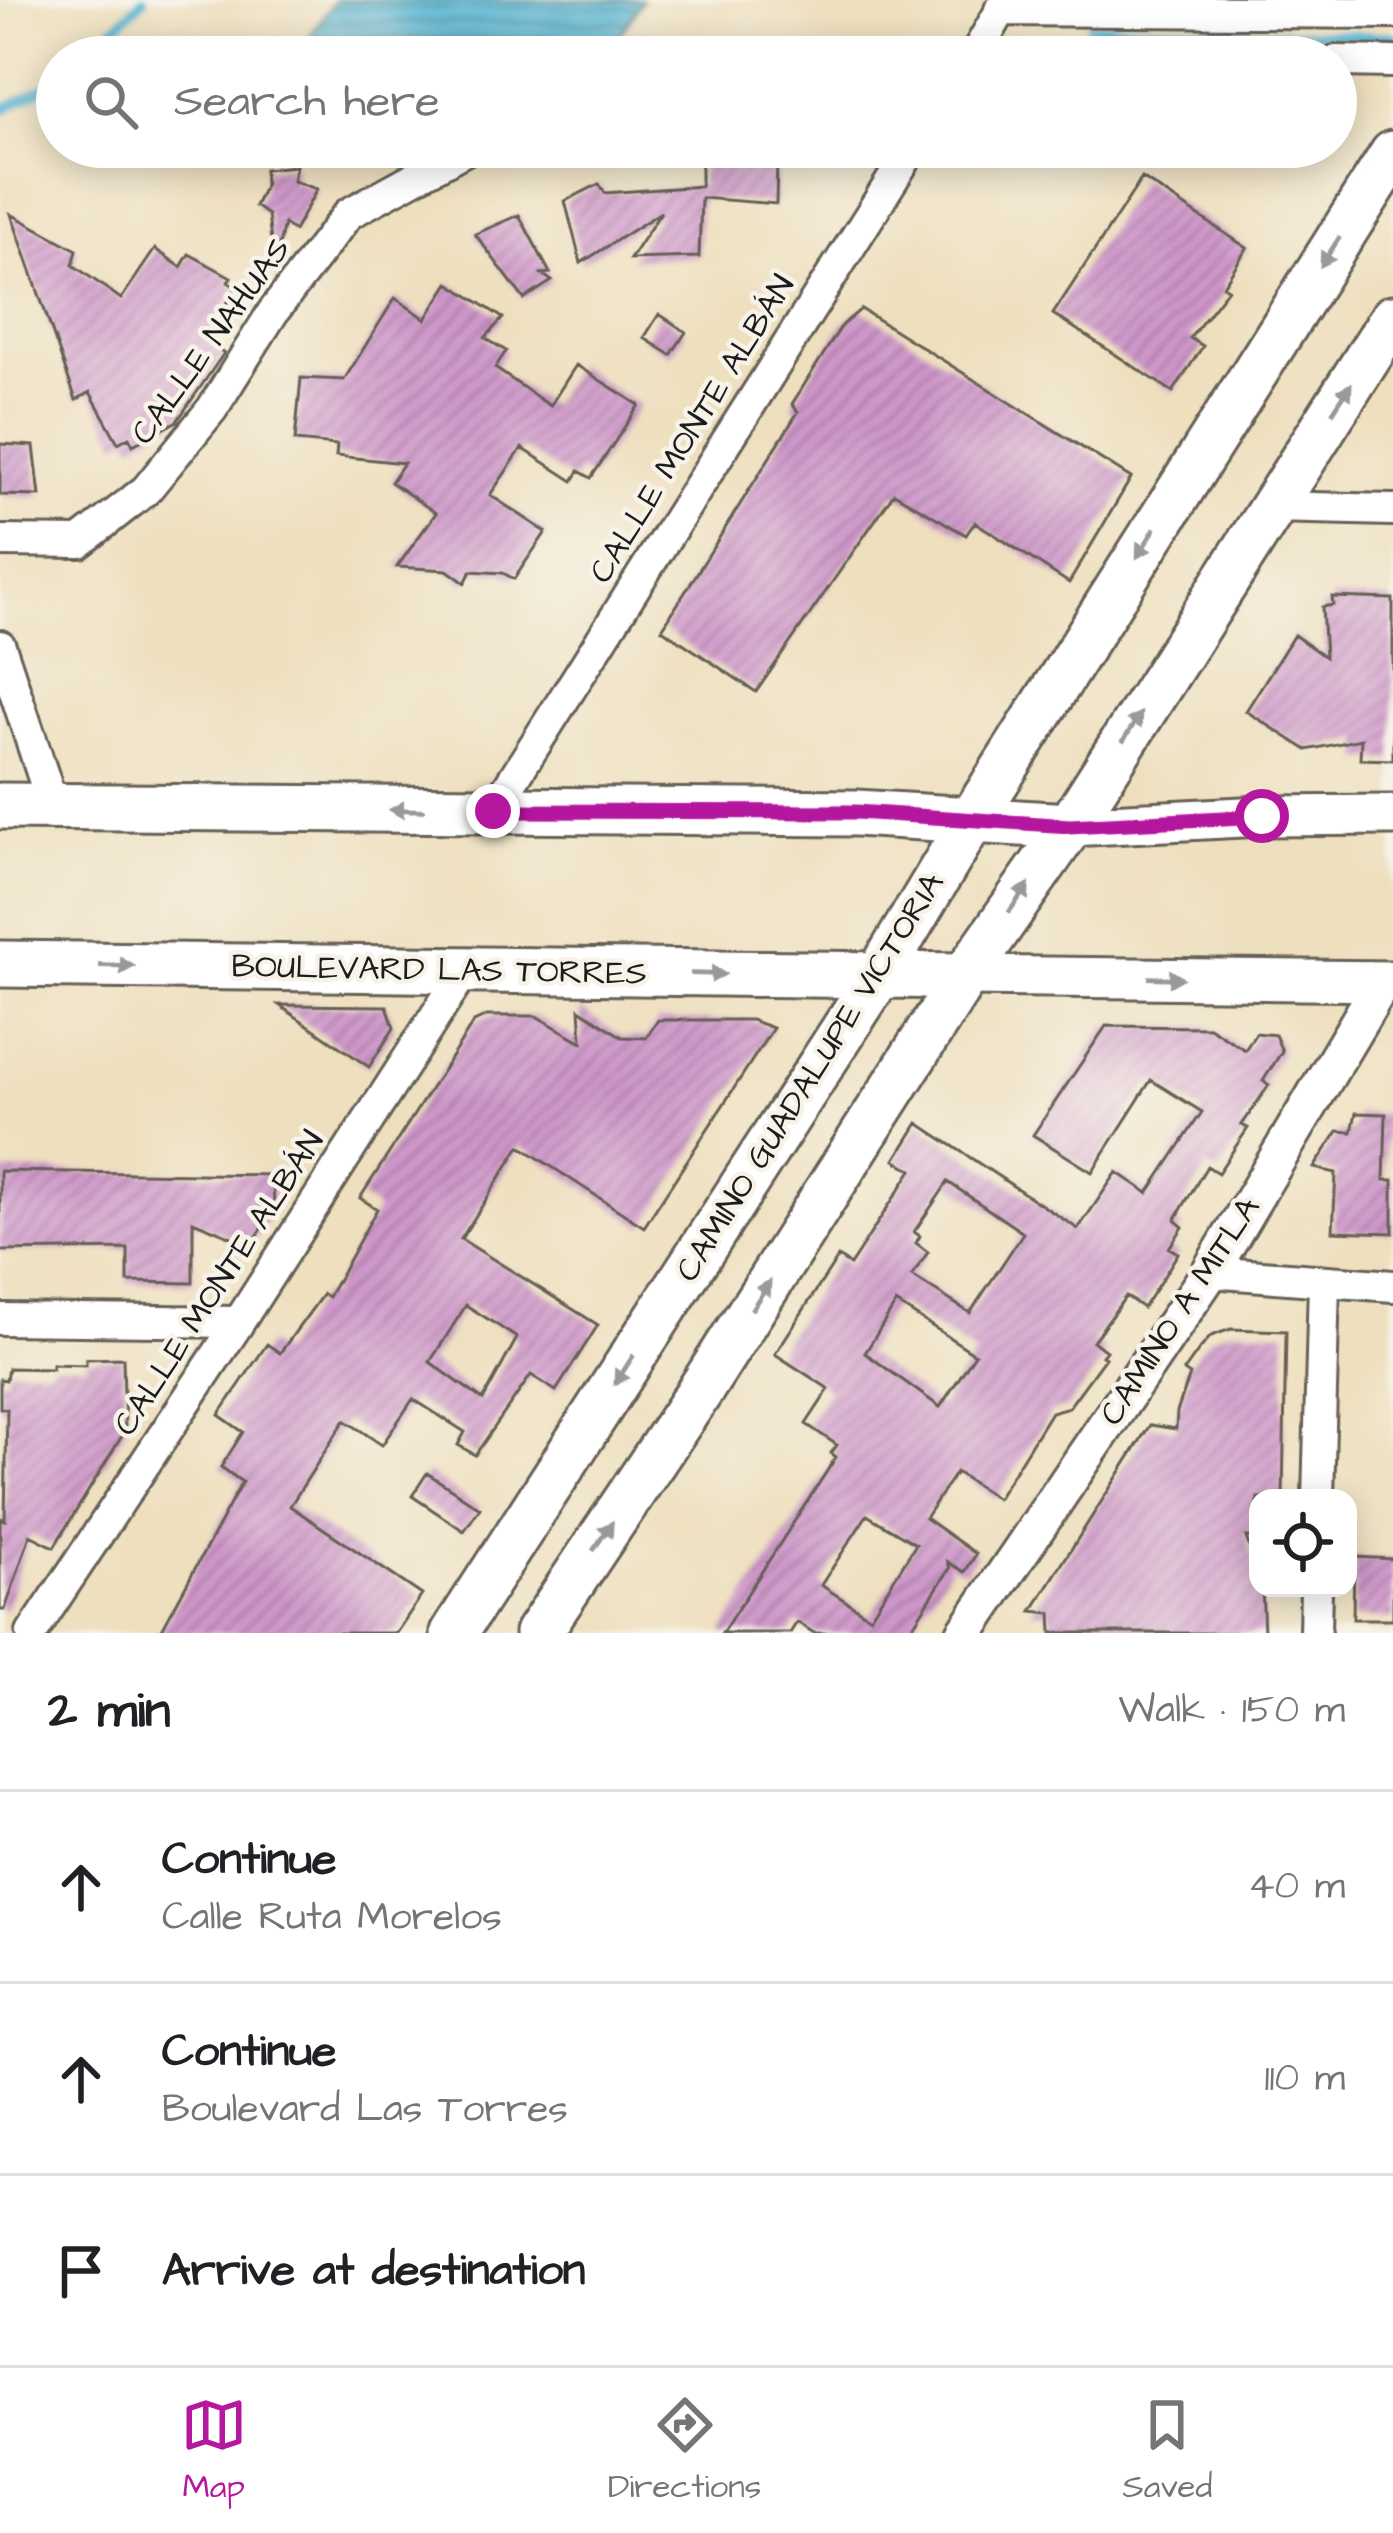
<!DOCTYPE html>
<meta charset="utf-8">
<style>
body{margin:0;font-family:"Architects Daughter",sans-serif;background:#f6f6f6;color:#202124}
.controls{position:absolute;right:36px;bottom:36px;display:grid;overflow:hidden;border-radius:24px;box-shadow:0 6px 30px #0003}
.controls button{width:108px;height:108px;display:grid;place-items:center;padding:0;border:0;border-bottom:3px solid #e0e0e0;background:#fff;color:#202124;font:60px sans-serif}
.stop{position:absolute;width:36px;height:36px;margin:-27px;border:9px solid #b5179e;border-radius:50%;background:#fff}
.stop.end{background:#b5179e;border-color:#fff;box-shadow:0 3px 12px #0008}
.list{margin:0;padding:0;list-style:none}
h2{display:flex;justify-content:space-between;align-items:center;height:156px;margin:0;padding:0 48px;font-size:51px}
h2 small{font-size:39px;font-weight:400;color:#757577}
.list li{display:grid;grid-template-columns:78px 1fr auto;gap:36px;align-items:center;box-sizing:border-box;height:192px;padding:0 48px;border-top:3px solid #e0e0e0}
.list b{display:block;font-size:45px;white-space:nowrap}
.list p{margin:0;font-size:39px;white-space:nowrap;color:#757577}
.list em{font-size:39px;font-style:normal;color:#757577}
.icon{flex:none;width:66px;height:66px;fill:none;stroke:currentColor;stroke-width:2;stroke-linecap:round;stroke-linejoin:round}
.map{position:relative;flex:none;width:1393px;height:1633px;overflow:hidden}
.search{position:absolute;background:#fff;box-shadow:0 6px 30px #0003;left:36px;right:36px;top:36px;height:132px;display:flex;align-items:center;gap:30px;box-sizing:border-box;padding:0 42px;border-radius:66px;color:#757577;font-size:45px}
.sheet{height:732px;background:#fff}
nav{display:flex;justify-content:space-around;align-items:center;box-sizing:border-box;height:168px;border-top:3px solid #e0e0e0;background:#fff;font-size:33px;color:#757577}
nav a{display:grid;justify-items:center;gap:6px}
nav .on{color:#b5179e}
.map>svg:first-child{display:block}
</style>
<div class="map">
<svg width="1393" height="1633" viewBox="0 0 1393 1633">
<defs>
<pattern id="water-rules" width="6" height="5" patternUnits="userSpaceOnUse" patternTransform="scale(3)"><rect width="6" height="5" fill="#53b3d2"/><path d="M0 2.5h6" fill="none" stroke="#4491aa"/></pattern>
<pattern id="building-hatch" width="6" height="6" patternUnits="userSpaceOnUse" patternTransform="scale(3)"><rect width="6" height="6" fill="#cf97ca"/><path d="M-1 1l2-2M0 6l6-6M5 7l2-2" fill="none" stroke="#a77aa3"/></pattern>
</defs>
<rect width="100%" height="100%" fill="#f7f3e8"/>
<filter id="ink" filterUnits="userSpaceOnUse"><feTurbulence type="fractalNoise" baseFrequency=".00833" numOctaves="2"/><feDisplacementMap in="SourceGraphic" scale="24" xChannelSelector="R" yChannelSelector="G"/><feConvolveMatrix kernelMatrix="1 2 1 2 8 2 1 2 1" color-interpolation-filters="sRGB"/></filter>
<filter id="wash" filterUnits="userSpaceOnUse"><feTurbulence type="fractalNoise" baseFrequency=".004" numOctaves="4" result="noise"/><feDisplacementMap in="SourceGraphic" scale="48" xChannelSelector="R" yChannelSelector="G"/><feGaussianBlur stdDeviation="2.7" result="paint"/><feColorMatrix in="noise" values="0 0 0 0 0 0 0 0 0 0 0 0 0 0 0 0 0 1.4 0 .05"/><feComposite in="paint" operator="in"/></filter>
<g filter="url(#wash)">
<rect width="100%" height="100%" fill="#eedfbe"/>
<path fill="url(#water-rules)" stroke="#386877" stroke-width="3" d="M335 0H642L606 57H307L299 52Z"/>
<g fill="none" stroke-linecap="round" stroke-linejoin="round">
<path stroke="#53b3d2" stroke-width="10" d="M1090 26 1393 37
M83 57 143 0
M0 111 57 81"/>
</g>
<g id="blocks">
<path fill="url(#building-hatch)" fill-rule="evenodd" d="M701 161 777 163 776 204 701 198 699 257 630 259 661 212 581 263 565 201 599 184 605 193 701 186Z
M296 166 293 181 317 189 294 231 284 224 278 250H272L268 215 255 206 265 185 264 169Z
M1142 178 1247 248 1223 286 1228 289 1190 338 1203 346 1173 392 1053 314Z
M11 214 77 250 73 265 121 299 155 249 181 267 189 254 231 277 228 282 236 287 206 341 224 353 177 421 133 445 129 437 118 443 90 392 76 400Z
M519 215 550 273 542 274 552 281 524 299 475 234Z
M449 283 503 318 485 338 506 351 495 368 550 406 576 365 639 405 591 478 579 471 573 481 522 448 490 495 546 532 514 579 503 573 471 571 465 583 447 570 397 567 436 513 391 482 404 463 336 456 337 445 295 441 301 378 344 380 395 298 426 319Z
M861 309 1131 478 1069 583 975 522 966 535 894 493 756 692 662 629 798 412 792 404 842 325Z
M659 314 686 332 671 355 644 338Z
M0 444 34 446 40 496 0 495Z
M1332 597 1393 599V760L1360 759 1361 739 1307 750 1246 711 1294 635 1325 657 1322 607 1333 605Z
M279 1005 387 1006 394 1028 369 1067Z
M580 1009 622 1037 646 1038 658 1020H751L773 1028 644 1227 520 1146 461 1239 598 1325 556 1391 531 1375 475 1455 458 1445 465 1432 413 1399 382 1445 345 1420 290 1506 422 1595 396 1633H160L242 1482 221 1467 243 1432 219 1415 267 1344 280 1353 323 1294 328 1297 377 1209 360 1198 474 1022 487 1016H536L582 1042ZM466 1305 517 1338 483 1400 430 1362Z
M1106 1026 1209 1027 1245 1050 1256 1033 1275 1035 1282 1051 1263 1081 1269 1085 1242 1125 1248 1128 1218 1173 1207 1166 1175 1220 1183 1227 1169 1248 1178 1253 1164 1276 1143 1308 1126 1296 1093 1341 1106 1351 1102 1356 1105 1358 1069 1407 1051 1412 997 1499 956 1472 925 1518 976 1554 965 1572 948 1562 950 1568 908 1633H814L797 1622 790 1633H722L836 1457 831 1453 837 1445 806 1424 829 1389 775 1354 838 1257 850 1265 912 1170 895 1160 918 1123 1078 1229 1117 1172 1148 1193 1202 1112 1151 1080 1092 1172 1033 1135ZM948 1182 1023 1233 970 1313 912 1276 928 1252 916 1243 920 1236 914 1232ZM896 1303 975 1354 940 1407 865 1353ZM867 1515 916 1544 870 1617 821 1585Z
M1356 1113 1386 1114 1384 1180H1393V1233L1333 1231 1336 1173 1314 1168 1338 1131 1352 1132Z
M0 1171 273 1175 274 1211 251 1245 193 1221V1283L128 1282V1249L0 1251Z
M1231 1329 1286 1331 1283 1498H1258V1537H1246L1258 1573V1588H1262L1264 1633H1052L1051 1613 1032 1611 1150 1425 1176 1429 1177 1412 1190 1375 1184 1371 1199 1350 1211 1336Z
M123 1358 125 1431 54 1547 30 1535 5 1610H0V1518L5 1520 7 1409 0 1408V1379L6 1380 8 1368 52 1369V1364L86 1365V1359Z
M427 1473 480 1508 464 1531 412 1496Z
M1354 1557 1393 1559V1619H1353Z"/>
</g>
</g>
<g filter="url(#ink)">
<use href="#blocks" fill-opacity="0" stroke="#666055" stroke-width="3"/>
<g fill="none" stroke-linecap="round" stroke-linejoin="round">
<g stroke="#666055" stroke-width="36">
<path id="minor" d="M1000 10 1393 13
M974 57 1007 0
M1336 61 1393 62
M791 147 908 155
M1271 507 1393 510
M0 541 80 542 146 490 212 409 273 312 348 214 470 147
M0 646 53 806
M493 811 913 147
M1210 1272 1393 1286
M0 1319 239 1322
M1318 1498 1324 1283
M32 1633 239 1322 465 970
M1315 1633 1316 1588"/>
</g>
<g stroke="#666055" stroke-width="42">
<path id="tertiary" d="M965 1633 1210 1272 1383 981"/>
</g>
<g stroke="#666055" stroke-width="45">
<path id="secondary" d="M1070 826 1262 816 1393 815
M965 976 1393 981"/>
</g>
<g stroke="#666055" stroke-width="51">
<path id="primary" d="M0 806 856 813 1070 826
M0 964 965 976
M454 1633 878 977 973 818 1393 154
M538 1633 698 1394 965 976 1070 826 1393 318"/>
</g>
<use href="#minor" stroke="#fff" stroke-width="30"/>
<use href="#tertiary" stroke="#fff" stroke-width="36"/>
<use href="#secondary" stroke="#fff" stroke-width="39"/>
<use href="#primary" stroke="#fff" stroke-width="45"/>
</g>
<defs><path id="oneway-solid" d="M-6-.8H1V-3.2L6.5 0L1 3.2V.8H-6Z" transform="scale(3)"/></defs>
<g fill="#999">
<use href="#oneway-solid" transform="translate(1330 252) rotate(123)"/>
<use href="#oneway-solid" transform="translate(1342 398) rotate(-57)"/>
<use href="#oneway-solid" transform="translate(1146 543) rotate(122)"/>
<use href="#oneway-solid" transform="translate(1132 727) rotate(-58)"/>
<use href="#oneway-solid" transform="translate(407 810) rotate(-179)"/>
<use href="#oneway-solid" transform="translate(1019 898) rotate(-55)"/>
<use href="#oneway-solid" transform="translate(117 966) rotate(1)"/>
<use href="#oneway-solid" transform="translate(708 974) rotate(1)"/>
<use href="#oneway-solid" transform="translate(1166 978) rotate(1)"/>
<use href="#oneway-solid" transform="translate(761 1295) rotate(-57)"/>
<use href="#oneway-solid" transform="translate(624 1370) rotate(123)"/>
<use href="#oneway-solid" transform="translate(603 1536) rotate(-56)"/>
</g>
</g>
<g fill="none" stroke-linecap="round" stroke-linejoin="round" filter="url(#ink)">
<path stroke="#b5179e" stroke-width="15" d="M493 811 856 812 1070 826 1262 816"/>
</g>
<g text-anchor="middle" dominant-baseline="central" stroke-width="9" stroke-linejoin="round" paint-order="stroke">
<g font-size="33" fill="#1c1c1c" stroke="#f7f3e8">
<text transform="translate(211 341) rotate(-54)">CALLE NAHUAS</text>
<text transform="translate(692 429) rotate(-58)">CALLE MONTE ALBÁN</text>
<text transform="translate(439 970) rotate(1)">BOULEVARD LAS TORRES</text>
<text transform="translate(810 1077) rotate(-58)">CAMINO GUADALUPE VICTORIA</text>
<text transform="translate(219 1283) rotate(-57)">CALLE MONTE ALBÁN</text>
<text transform="translate(1180 1311) rotate(-57)">CAMINO A MITLA</text>
</g>
</g>
</svg>
<div class="controls">
<button><svg class="icon" aria-label="locate" viewBox="0 0 24 24"><circle cx="12" cy="12" r="6"/><path d="M12 2v4M12 18v4M2 12h4M18 12h4"/></svg></button>
</div>
<div class="stop" style="left:1262px;top:816px"></div>
<div class="stop end" style="left:493px;top:811px"></div>
<div class="search"><svg class="icon" aria-label="search" viewBox="0 0 24 24"><circle cx="10" cy="10" r="6"/><path d="M15 15l6 6"/></svg>Search here</div>
</div>
<section class="sheet">
<h2>2 min<small>Walk · 150 m</small></h2>
<ul class="list">
<li><svg class="icon" aria-label="ahead" viewBox="0 0 24 24"><path d="M12 20V5M6 11l6-6 6 6"/></svg><div><b>Continue</b><p>Calle Ruta Morelos</p></div><em>40 m</em></li>
<li><svg class="icon" aria-label="ahead" viewBox="0 0 24 24"><path d="M12 20V5M6 11l6-6 6 6"/></svg><div><b>Continue</b><p>Boulevard Las Torres</p></div><em>110 m</em></li>
<li><svg class="icon" aria-label="arrive" viewBox="0 0 24 24"><path d="M6 21V4h12l-3 4 3 4H6"/></svg><div><b>Arrive at destination</b></div></li>
</ul>
</section>
<nav>
<a class="on"><svg class="icon" aria-label="map" viewBox="0 0 24 24"><path d="M3 6l6-2 6 2 6-2v14l-6 2-6-2-6 2zM9 4v14M15 6v14"/></svg>Map</a>
<a><svg class="icon" aria-label="directions" viewBox="0 0 24 24"><path d="M12 3l9 9-9 9-9-9zM9 14v-3h6M13 9l2 2-2 2"/></svg>Directions</a>
<a><svg class="icon" aria-label="saved" viewBox="0 0 24 24"><path d="M7 4h10v16l-5-4-5 4z"/></svg>Saved</a>
</nav>
